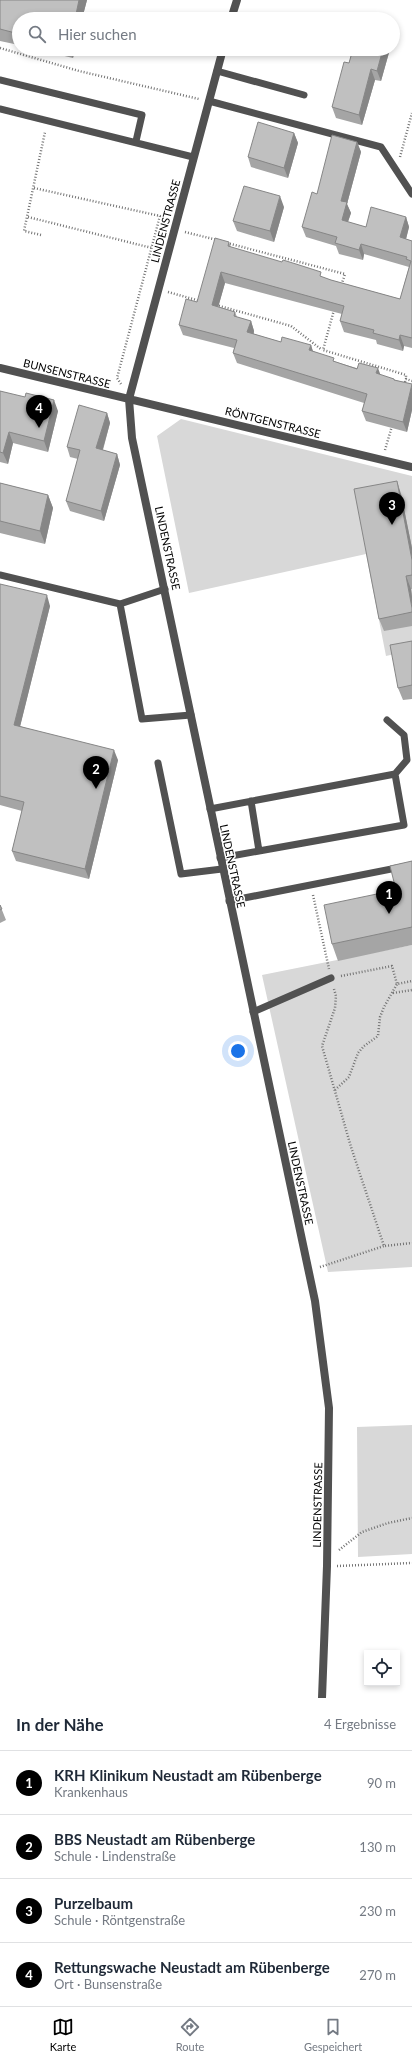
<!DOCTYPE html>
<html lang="de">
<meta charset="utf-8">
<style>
body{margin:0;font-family:Lato,sans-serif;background:#f6f6f7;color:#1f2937}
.controls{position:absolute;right:12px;bottom:12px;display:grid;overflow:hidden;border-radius:0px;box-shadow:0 2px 6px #0003}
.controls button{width:36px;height:36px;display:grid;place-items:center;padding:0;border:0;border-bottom:1px solid #e0e1e3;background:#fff;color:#1f2937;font:20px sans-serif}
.you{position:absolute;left:238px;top:1051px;width:14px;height:14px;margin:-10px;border:3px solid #fff;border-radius:50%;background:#1a73e8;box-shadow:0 0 0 6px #1a73e833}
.badge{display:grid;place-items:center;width:26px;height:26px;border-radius:50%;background:#000;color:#fff;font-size:13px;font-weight:700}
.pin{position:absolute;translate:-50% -33px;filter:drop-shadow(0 1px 2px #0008)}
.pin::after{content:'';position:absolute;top:21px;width:14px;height:12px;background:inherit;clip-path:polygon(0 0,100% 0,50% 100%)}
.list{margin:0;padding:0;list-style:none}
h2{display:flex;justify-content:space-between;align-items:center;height:52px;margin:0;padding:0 16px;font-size:17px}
h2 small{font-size:13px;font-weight:400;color:#747a83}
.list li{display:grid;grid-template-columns:26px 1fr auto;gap:12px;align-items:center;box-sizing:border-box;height:64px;padding:0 16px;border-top:1px solid #e0e1e3}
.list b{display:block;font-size:15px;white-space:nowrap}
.list p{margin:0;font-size:13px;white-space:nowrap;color:#747a83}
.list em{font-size:13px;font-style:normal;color:#747a83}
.icon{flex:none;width:22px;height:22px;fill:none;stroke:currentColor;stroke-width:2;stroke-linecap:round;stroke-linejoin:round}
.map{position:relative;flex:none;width:412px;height:1698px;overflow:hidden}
.search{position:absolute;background:#fff;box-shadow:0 2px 6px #0003;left:12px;right:12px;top:12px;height:44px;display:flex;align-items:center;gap:10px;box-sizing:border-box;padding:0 14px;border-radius:22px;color:#747a83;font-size:15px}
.sheet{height:308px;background:#fff}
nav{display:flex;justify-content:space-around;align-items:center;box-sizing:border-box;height:56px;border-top:1px solid #e0e1e3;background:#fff;font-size:11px;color:#747a83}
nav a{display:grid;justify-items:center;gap:2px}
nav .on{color:#000}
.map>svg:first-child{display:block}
</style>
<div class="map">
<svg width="412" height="1698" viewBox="0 0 412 1698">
<rect width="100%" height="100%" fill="#fff"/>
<path fill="#d8d8d8" d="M181 419 412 476V650L386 656 366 554 189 593 157 436Z
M412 945V1267L328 1272 262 975Z
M412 1425V1554L358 1557 357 1427Z"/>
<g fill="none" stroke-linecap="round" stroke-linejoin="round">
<path stroke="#737373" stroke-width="2.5" stroke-dasharray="1 2" stroke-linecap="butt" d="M0 48 79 71 199 99
M400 157 412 113
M34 188 160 216 117 378 121 384
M28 217 152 248
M185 232 217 240
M41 235 24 231 45 132
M227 243 345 274 341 286
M168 292 200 301
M216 305 291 326 322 350
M334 310 323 350 406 375V379
M404 385 406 379 412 381
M385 450 392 426
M313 895 329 969
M341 976 392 966 397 984 412 981
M334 989 336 996 335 1008 322 1046 351 1147 384 1246 412 1243
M393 993 412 990
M335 1090 349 1077 358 1053 364 1046 378 1036 380 1017 384 1007 397 984
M320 1267 384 1246
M339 1550 362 1532 388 1523 412 1518
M337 1566 412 1563"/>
<path stroke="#515151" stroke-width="7" d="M217 71 304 95
M0 80 142 115 136 141
M209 101 381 147 412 194
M0 109 193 157
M0 575 120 604 165 589
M120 604 142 719 191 715
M387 720 404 735 407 760 395 774
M158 763 181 874 222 869
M251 801 259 851
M210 809 395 774 404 825 220 858
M229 901 412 865
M253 1012 331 978"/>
<path stroke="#515151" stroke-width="8" d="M231 19 237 0
M223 49 129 399 132 438 315 1301 329 1408 327 1566 322 1698
M0 368 412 467"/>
</g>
<path fill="#a5a5a5" d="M0 0H87L82 19H19V45L0 41Z
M35 49H75L73 58Z
M353 49H390L381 81 375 80 362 125 336 118 332 107 349 63Z
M294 133 298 143 288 178 251 167 248 157Z
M357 142 361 152 347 204 351 213 348 222 366 227 406 217 409 227 406 239 412 241V348L404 346 403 351 377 344 376 340 344 332 340 321 342 314 225 283 218 307 235 312 237 317 251 321 254 331V334L281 342 311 345 313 351 336 362 394 379 395 380 412 384V410L407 432 366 421 362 411 364 403 237 363 233 353 234 348 183 335 179 325 197 302 229 242 231 247 331 280 400 299 409 267 364 254 363 260 339 254 336 246 306 237 302 227 317 194Z
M284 207 274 242 237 231 233 221Z
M0 391 58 411 48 452 13 443 8 464 0 462Z
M107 413 110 423 103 450 117 454 120 465 104 521 70 511 66 501 78 459 70 457 67 447Z
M0 483 48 495 53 508 45 544 0 533Z
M401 494 412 548V589H411L412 597V626L384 631 379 619Z
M0 584 50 606 20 726 118 760 89 879 16 861 12 851 22 811 0 805Z
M412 641V699L403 700 398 688Z
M412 861V945L338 961 332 944 396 890Z
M0 905 6 920 0 923Z"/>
<path fill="#868686" d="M79 0H87L82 19H75Z
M70 49H75L73 58Z
M383 49H390L381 81 377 71Z
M371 69 375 80 362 125 359 115Z
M294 133 298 143 288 178 284 168Z
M357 142 361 152 347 204 351 213 345 230 342 220 341 201Z
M280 196 284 207 274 242 270 231Z
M406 217 409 227 404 247 400 237Z
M361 244 364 254 363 260 359 250Z
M221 272 225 283 216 315 212 305Z
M251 321 254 331 251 342 247 332Z
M400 335 404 346 403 351 399 340Z
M311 345 314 356 309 350Z
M378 368 382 379 376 373Z
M412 384V410L407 432 403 422Z
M54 400 58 411 48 452 44 441Z
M107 413 110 423 100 459 96 448Z
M9 432 13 443 8 464 3 453Z
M117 454 120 465 104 521 101 511Z
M397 481 401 494 412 548V560Z
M48 495 53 508 45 544 40 531Z
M406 576 411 589 412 597V608Z
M47 595 50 606 18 735 14 725Z
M114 750 118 760 89 879 85 869Z"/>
<path fill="#c0c0c0" stroke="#868686" d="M0 0H79L75 19H19V34L0 29Z
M361 17 369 19H361Z
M353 49H383L377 71 371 69 359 115 332 107 344 62 349 63Z
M258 122 294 133 284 168 248 157Z
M332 135 357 142 341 201 347 202 342 220 366 227 371 207 406 217 400 237 412 241V338L400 335 399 340 373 333 374 330 340 321 344 306 221 272 212 305 235 312 234 316 251 321 247 332 281 342 282 337 311 345 309 350 334 358 333 361 357 369 359 363 378 368 376 373 394 379V380L412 384 403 422 362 411 367 394 233 353 237 340 179 325 186 299 197 302 215 238 229 242 228 246 282 262 283 260 296 264 321 272 320 276 331 280 400 299 411 261 406 259 407 257 361 244 359 250 335 243 337 237 302 227 312 192 317 194Z
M244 186 280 196 270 231 233 221Z
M0 391 25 397 26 393 54 400 44 441 9 432 3 453 0 452Z
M79 405 107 413 96 448 117 454 101 511 66 501 80 450 67 447Z
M397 481 412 560V575L406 576 412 608V612L379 619 354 489Z
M0 483 48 495 40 531 0 521Z
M0 584 47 595 14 725 114 750 85 869 12 851 24 802 0 796Z
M412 641V685L398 688 390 645Z
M412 861V927L332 944 324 905 396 890 390 866Z
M0 905 2 909 0 910Z"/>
<g text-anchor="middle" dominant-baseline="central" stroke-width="3" stroke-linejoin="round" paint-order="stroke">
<g font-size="11" fill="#000" stroke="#fff">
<text transform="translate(165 221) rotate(-75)">LINDENSTRASSE</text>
<text transform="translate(67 373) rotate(14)">BUNSENSTRASSE</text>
<text transform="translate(273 422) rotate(14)">RÖNTGENSTRASSE</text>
<text transform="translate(168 548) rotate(78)">LINDENSTRASSE</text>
<text transform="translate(233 866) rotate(78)">LINDENSTRASSE</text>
<text transform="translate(301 1183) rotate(78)">LINDENSTRASSE</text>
<text transform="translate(317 1505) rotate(-89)">LINDENSTRASSE</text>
</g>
</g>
</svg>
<div class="controls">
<button><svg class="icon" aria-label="locate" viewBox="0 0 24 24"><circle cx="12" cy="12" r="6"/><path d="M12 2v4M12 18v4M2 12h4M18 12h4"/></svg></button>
</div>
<div class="you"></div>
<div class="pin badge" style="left:389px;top:914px">1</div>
<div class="pin badge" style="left:96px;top:789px">2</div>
<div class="pin badge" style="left:392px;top:525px">3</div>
<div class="pin badge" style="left:39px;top:428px">4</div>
<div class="search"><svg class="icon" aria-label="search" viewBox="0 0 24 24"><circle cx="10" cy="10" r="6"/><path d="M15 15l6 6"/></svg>Hier suchen</div>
</div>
<section class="sheet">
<h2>In der Nähe<small>4 Ergebnisse</small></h2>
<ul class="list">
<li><span class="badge">1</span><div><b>KRH Klinikum Neustadt am Rübenberge</b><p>Krankenhaus</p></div><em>90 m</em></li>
<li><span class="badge">2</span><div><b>BBS Neustadt am Rübenberge</b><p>Schule · Lindenstraße</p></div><em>130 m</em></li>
<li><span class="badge">3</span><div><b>Purzelbaum</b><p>Schule · Röntgenstraße</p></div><em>230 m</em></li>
<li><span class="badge">4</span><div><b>Rettungswache Neustadt am Rübenberge</b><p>Ort · Bunsenstraße</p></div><em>270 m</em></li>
</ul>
</section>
<nav>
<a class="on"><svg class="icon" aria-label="map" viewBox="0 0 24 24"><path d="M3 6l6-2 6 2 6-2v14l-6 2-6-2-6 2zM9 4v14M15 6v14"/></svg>Karte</a>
<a><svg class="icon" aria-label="directions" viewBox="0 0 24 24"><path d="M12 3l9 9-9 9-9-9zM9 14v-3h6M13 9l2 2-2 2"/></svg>Route</a>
<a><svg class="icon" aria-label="saved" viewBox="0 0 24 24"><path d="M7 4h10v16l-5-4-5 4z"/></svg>Gespeichert</a>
</nav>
